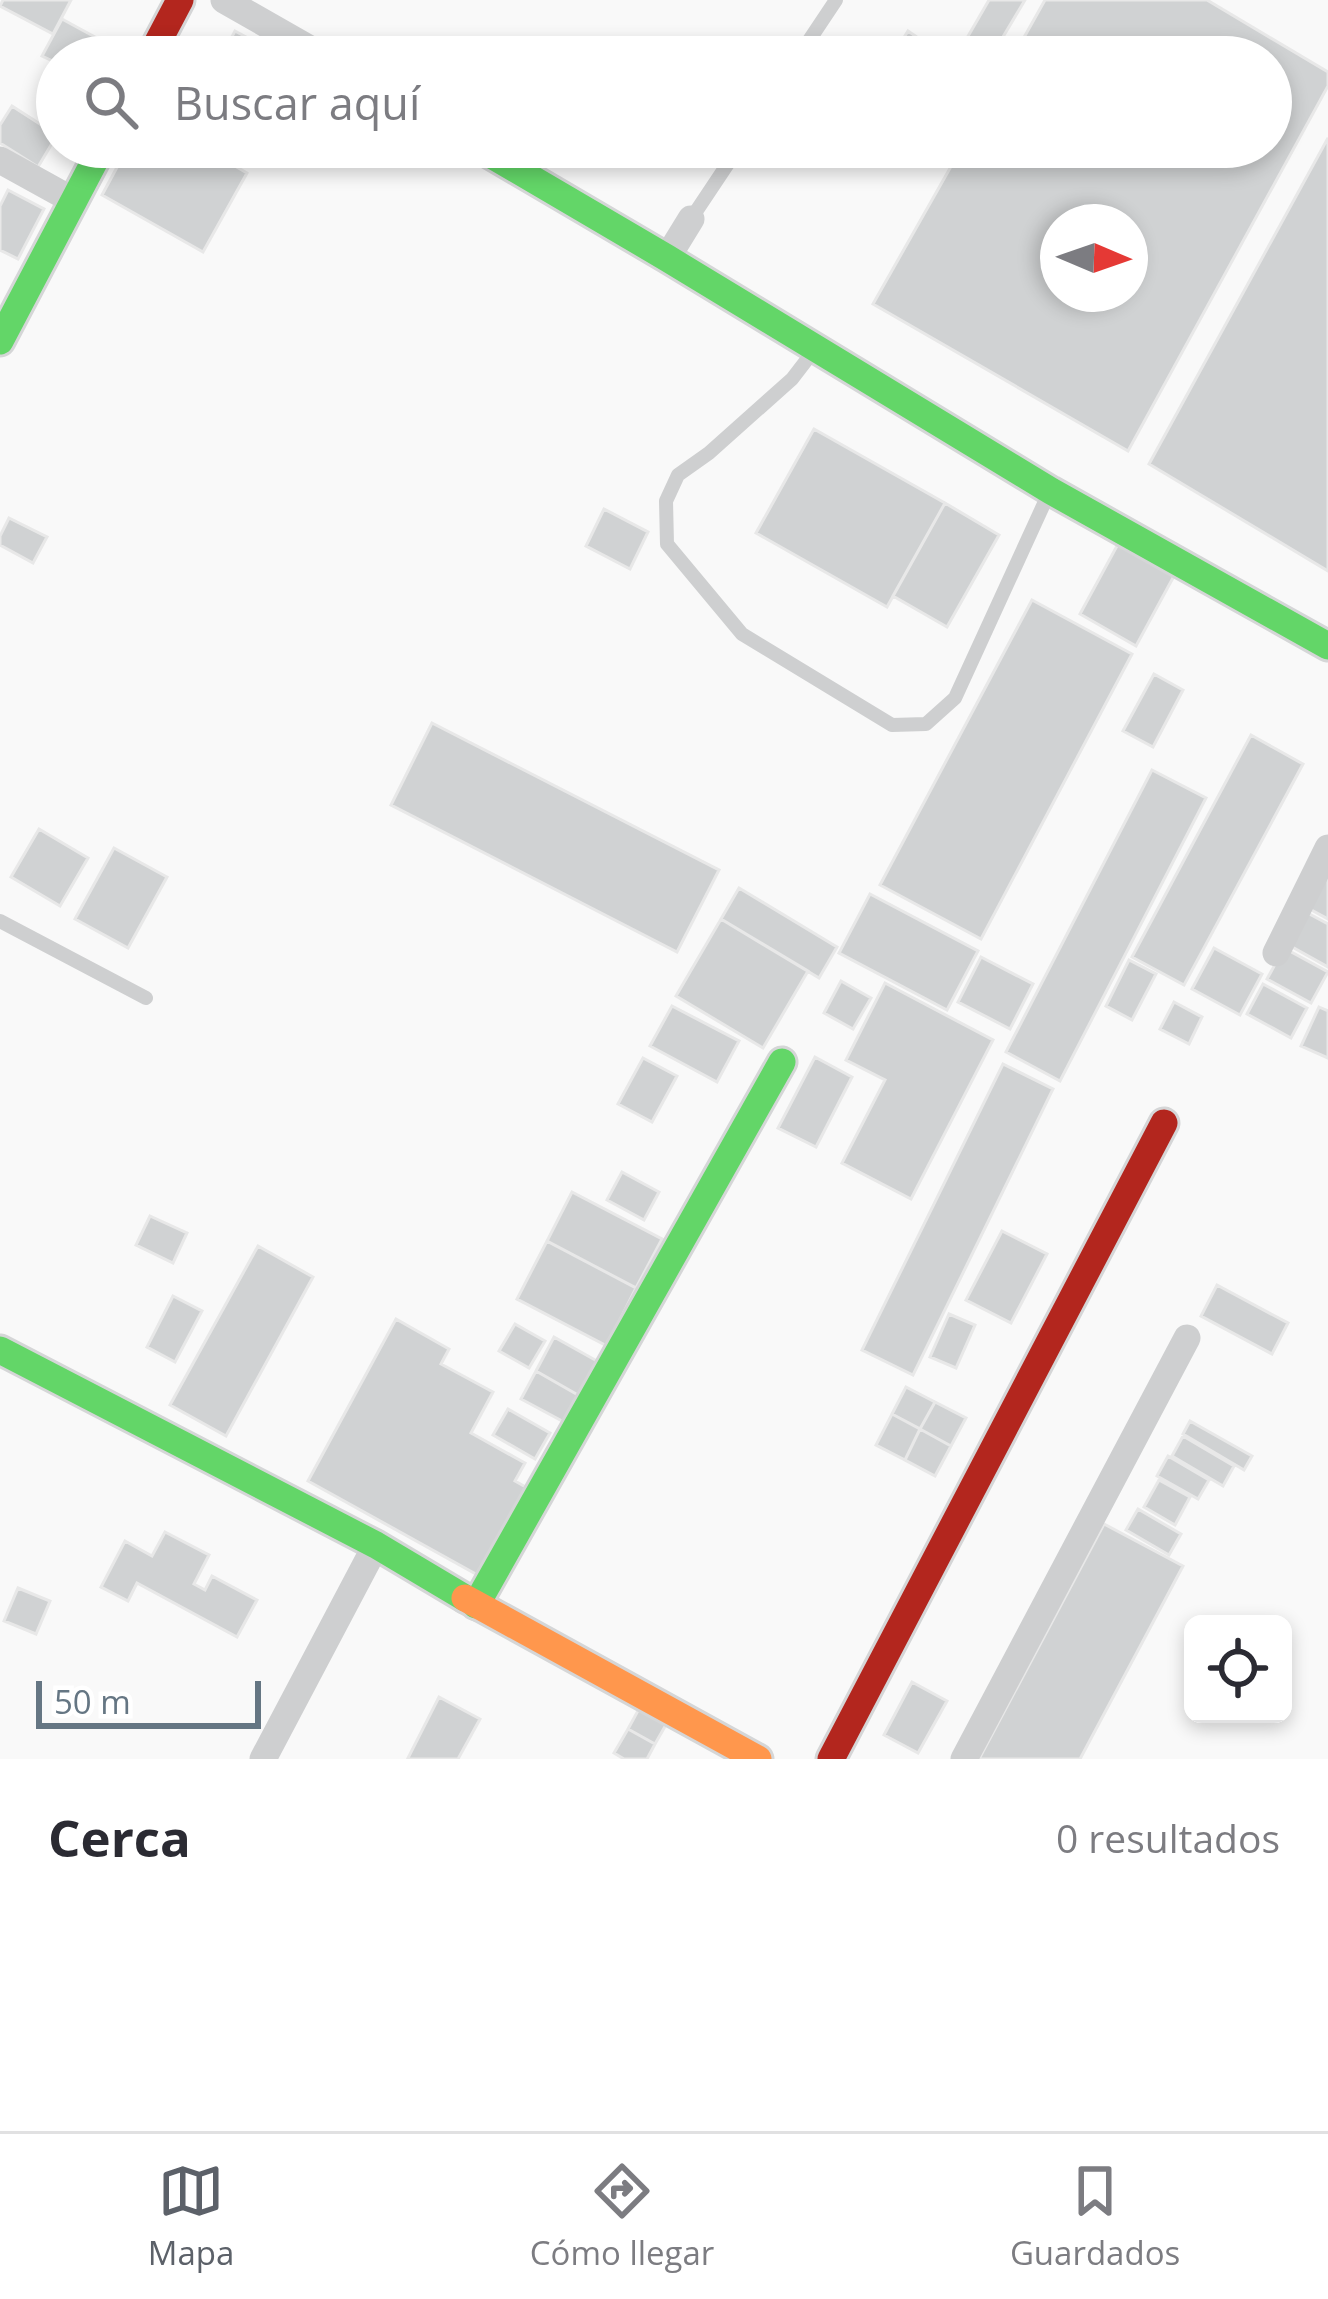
<!DOCTYPE html>
<html lang="es">
<meta charset="utf-8">
<style>
body{margin:0;font-family:"Open Sans",sans-serif;background:#f2f2f3;color:#2b2b33}
.controls{position:absolute;right:36px;bottom:36px;display:grid;overflow:hidden;border-radius:18px;box-shadow:0 6px 18px #0003}
.controls button{width:108px;height:108px;display:grid;place-items:center;padding:0;border:0;border-bottom:3px solid #e1e1e2;background:#fff;color:#2b2b33;font:60px sans-serif}
.compass{position:absolute;left:1040px;top:204px;width:108px;height:108px;border-radius:50%;background:#fff;box-shadow:0 6px 18px #0003;rotate:92deg}
.scale{position:absolute;left:36px;bottom:30px;width:225px;box-sizing:border-box;padding-left:12px;border:6px solid #657683;border-top:0;font-size:33px;line-height:42px;white-space:nowrap;color:#657683;-webkit-text-stroke:9px #fff;paint-order:stroke}
.list{margin:0;padding:0;list-style:none}
h2{display:flex;justify-content:space-between;align-items:center;height:156px;margin:0;padding:0 48px;font-size:51px}
h2 small{font-size:39px;font-weight:400;color:#7c7c81}
.icon{flex:none;width:66px;height:66px;fill:none;stroke:currentColor;stroke-width:2;stroke-linecap:round;stroke-linejoin:round}
.map{position:relative;flex:none;width:1328px;height:1759px;overflow:hidden}
.search{position:absolute;background:#fff;box-shadow:0 6px 18px #0003;left:36px;right:36px;top:36px;height:132px;display:flex;align-items:center;gap:30px;box-sizing:border-box;padding:0 42px;border-radius:66px;color:#7c7c81;font-size:45px}
.sheet{height:372px;background:#fff}
nav{display:flex;justify-content:space-around;align-items:center;box-sizing:border-box;height:168px;border-top:3px solid #e1e1e2;background:#fff;font-size:33px;color:#7c7c81}
nav a{display:grid;justify-items:center;gap:6px}
nav .on{color:#5c6169}
.map>svg:first-child{display:block}
</style>
<div class="map">
<svg width="1328" height="1759" viewBox="0 0 1328 1759">
<rect width="100%" height="100%" fill="#f9f9f9"/>
<path fill="#d0d2d3" stroke="#e8e8e8" stroke-width="3" fill-rule="evenodd" d="M3 0H71L53 34 0 6Z
M989 0H1025L991 57H956Z
M1045 0H1207L1328 72V86L1128 451 873 304 962 147H1271V57H1013ZM1058 222H1130V294H1058Z
M62 19 95 37 84 57H57V63L42 56Z
M235 31 283 57H221Z
M908 31 946 57H892Z
M12 106 57 135 38 167 0 143V125Z
M1328 138V571L1149 464Z
M128 147H202L247 173 203 252 102 195Z
M8 190 44 209 18 259 0 250V206Z
M814 429 945 503 887 607 756 533Z
M945 503 999 535 947 627 893 596Z
M604 509 648 532 630 569 586 546Z
M9 518 47 537 33 563 0 545V536Z
M1118 544 1174 576 1136 646 1080 614Z
M1032 600 1132 654 981 939 880 885Z
M1154 674 1183 690 1153 747 1123 731Z
M432 723 719 870 677 952 391 805Z
M1251 735 1303 764 1184 985 1132 957Z
M1152 770 1206 798 1060 1081 1006 1052Z
M39 829 88 858 60 906 11 877Z
M114 848 167 877 128 948 75 919Z
M1321 875 1328 879V919L1304 906Z
M739 888 837 947 819 978 721 919Z
M870 894 978 951 947 1010 839 953Z
M1302 910 1328 924V967L1285 943Z
M721 919 808 971 763 1048 676 996Z
M1214 948 1262 974 1240 1015 1192 989Z
M1284 948 1328 972 1311 1003 1267 979Z
M981 957 1033 984 1010 1029 958 1002Z
M1129 960 1156 974 1132 1020 1106 1006Z
M841 981 871 998 853 1029 824 1013Z
M885 983 993 1040 911 1199 842 1163 885 1080 846 1060Z
M1263 984 1307 1008 1291 1038 1247 1014Z
M1174 1002 1202 1017 1189 1044 1160 1029Z
M672 1006 739 1041 717 1082 650 1046Z
M1319 1007 1328 1011V1058L1301 1046Z
M815 1057 852 1077 816 1147 778 1128Z
M643 1058 677 1076 652 1122 618 1104Z
M1003 1064 1053 1089 913 1375 862 1350Z
M622 1172 659 1192 644 1220 607 1200Z
M572 1192 662 1239 636 1288 547 1241Z
M150 1216 187 1233 173 1263 136 1245Z
M1002 1231 1047 1254 1011 1323 966 1300Z
M547 1241 636 1288 607 1346 517 1299Z
M258 1246 313 1277 226 1436 170 1405Z
M1217 1285 1288 1323 1272 1354 1201 1316Z
M173 1296 202 1311 175 1362 147 1347Z
M949 1314 975 1325 956 1368 930 1357Z
M396 1319 449 1349 441 1364 493 1392 471 1433 525 1463 515 1481 531 1490 483 1578 308 1481Z
M515 1324 545 1341 529 1368 499 1351Z
M554 1337 597 1361 578 1395 536 1371Z
M536 1371 578 1395 564 1422 521 1399Z
M906 1387 935 1402 920 1429 892 1414Z
M935 1402 966 1418 951 1446 920 1429Z
M508 1409 550 1433 535 1459 493 1435Z
M892 1414 920 1429 905 1460 876 1445Z
M1190 1421 1252 1456 1244 1470 1183 1434Z
M920 1429 951 1446 935 1476 905 1460Z
M1183 1436 1234 1466 1223 1486 1172 1456Z
M1168 1456 1209 1480 1198 1499 1157 1476Z
M1159 1480 1190 1497 1175 1525 1144 1507Z
M1138 1509 1181 1534 1169 1555 1126 1530Z
M1104 1524 1183 1566 1080 1759H979Z
M165 1532 209 1555 194 1584 205 1590 212 1576 257 1600 237 1637 137 1583 128 1601 101 1587 125 1541 152 1556Z
M18 1588 50 1601 36 1634 4 1621Z
M912 1682 947 1701 918 1753 884 1735Z
M439 1697 480 1719 458 1759H410L408 1758Z
M640 1707 667 1723 655 1744 628 1729Z
M628 1729 655 1744 647 1759H624L614 1753Z"/>
<g fill="none" stroke-linecap="round" stroke-linejoin="round">
<g stroke="#d5d6d7" stroke-width="33">
<path id="fast" d="M478 147 667 258 1051 491 1328 646
M0 341 102 147
M0 1350 376 1545 465 1598
M476 1605 782 1062"/>
</g>
<g stroke="#d5d6d7" stroke-width="33">
<path id="slow" d="M465 1598 758 1759"/>
</g>
<g stroke="#d5d6d7" stroke-width="33">
<path id="jam" d="M150 57 180 0
M831 1759 1164 1123"/>
</g>
<path stroke="#cecfd0" stroke-width="14" d="M798 57 836 0
M691 219 739 147
M812 353 792 379 709 453 678 475 666 501 667 544 742 634 892 725 926 724 955 698 1048 495
M0 921 146 998"/>
<path stroke="#cecfd0" stroke-width="27" d="M224 0 324 57
M0 160 74 201
M667 258 691 219
M1276 953 1328 848
M263 1759 376 1545
M964 1759 1187 1338"/>
<use href="#fast" stroke="#63d668" stroke-width="27"/>
<use href="#slow" stroke="#ff974d" stroke-width="27"/>
<use href="#jam" stroke="#b3261e" stroke-width="27"/>
</g>
</svg>
<div class="controls">
<button><svg class="icon" aria-label="locate" viewBox="0 0 24 24"><circle cx="12" cy="12" r="6"/><path d="M12 2v4M12 18v4M2 12h4M18 12h4"/></svg></button>
</div>
<svg class="compass" viewBox="-18 -18 36 36"><path d="M0-13l5 13h-10z" fill="#e53935"/><path d="M0 13l5-13h-10z" fill="#7c7c81"/></svg>
<div class="scale">50 m</div>
<div class="search"><svg class="icon" aria-label="search" viewBox="0 0 24 24"><circle cx="10" cy="10" r="6"/><path d="M15 15l6 6"/></svg>Buscar aquí</div>
</div>
<section class="sheet">
<h2>Cerca<small>0 resultados</small></h2>
<ul class="list">
</ul>
</section>
<nav>
<a class="on"><svg class="icon" aria-label="map" viewBox="0 0 24 24"><path d="M3 6l6-2 6 2 6-2v14l-6 2-6-2-6 2zM9 4v14M15 6v14"/></svg>Mapa</a>
<a><svg class="icon" aria-label="directions" viewBox="0 0 24 24"><path d="M12 3l9 9-9 9-9-9zM9 14v-3h6M13 9l2 2-2 2"/></svg>Cómo llegar</a>
<a><svg class="icon" aria-label="saved" viewBox="0 0 24 24"><path d="M7 4h10v16l-5-4-5 4z"/></svg>Guardados</a>
</nav>
